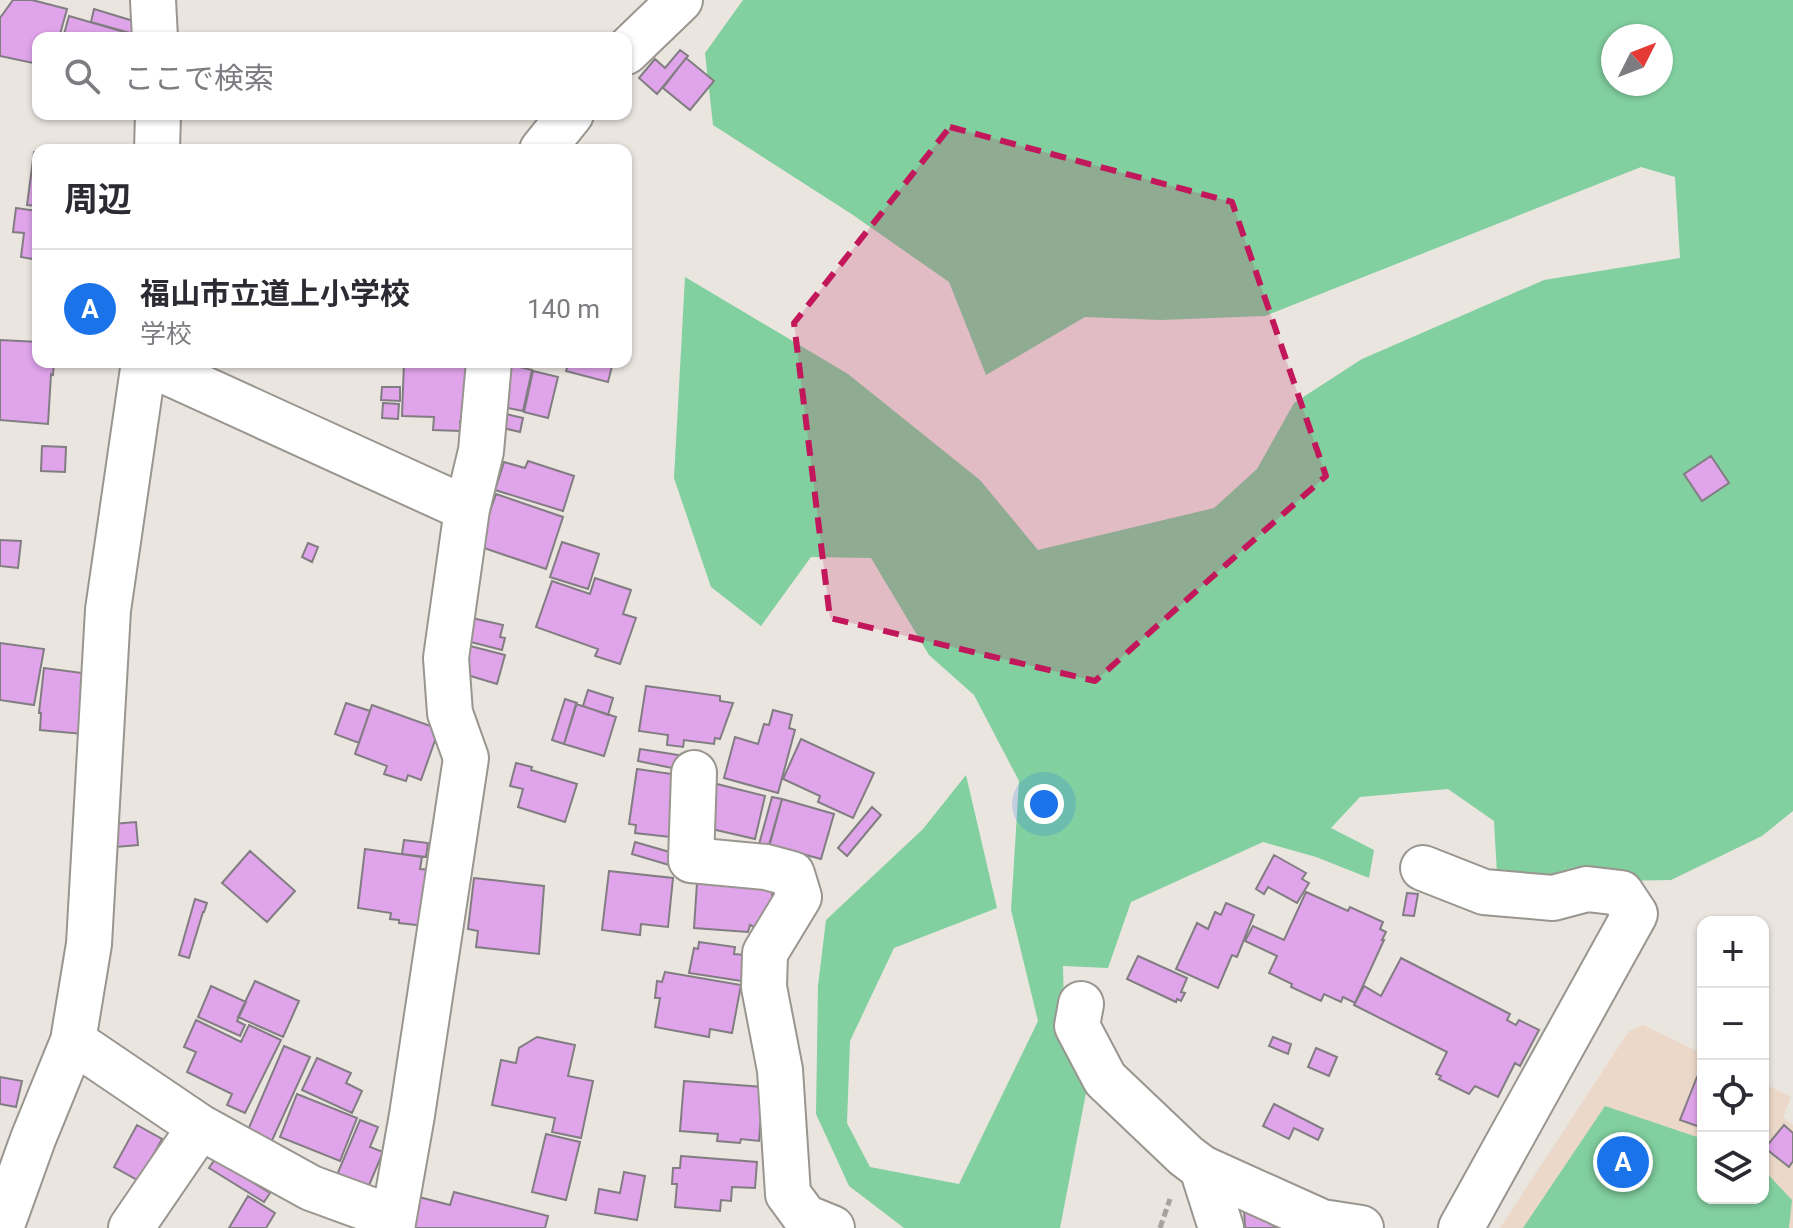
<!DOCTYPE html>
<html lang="ja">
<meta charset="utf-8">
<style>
body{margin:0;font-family:Roboto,"Noto Sans JP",sans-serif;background:#f2f2f3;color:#2b2b33}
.controls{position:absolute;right:24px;bottom:24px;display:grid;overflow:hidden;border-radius:16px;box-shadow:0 2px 6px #0004}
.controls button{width:72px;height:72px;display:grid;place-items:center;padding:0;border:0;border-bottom:2px solid #e1e1e2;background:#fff;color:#2b2b33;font:40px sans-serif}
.compass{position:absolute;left:1601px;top:24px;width:72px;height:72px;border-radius:50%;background:#fff;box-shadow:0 2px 6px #0004;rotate:48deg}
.you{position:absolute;left:1044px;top:804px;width:28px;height:28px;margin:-20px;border:6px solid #fff;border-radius:50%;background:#1a73e8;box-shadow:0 0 0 12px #1a73e833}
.badge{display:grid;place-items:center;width:52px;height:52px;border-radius:50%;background:#1a73e8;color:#fff;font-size:26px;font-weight:700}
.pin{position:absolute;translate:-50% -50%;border:4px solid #fff;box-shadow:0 2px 8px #0006}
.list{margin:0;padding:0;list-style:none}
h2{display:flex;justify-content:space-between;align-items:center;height:104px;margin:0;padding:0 32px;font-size:34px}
h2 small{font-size:26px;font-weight:400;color:#7c7c81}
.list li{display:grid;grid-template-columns:52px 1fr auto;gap:24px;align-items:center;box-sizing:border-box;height:120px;padding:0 32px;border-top:2px solid #e1e1e2}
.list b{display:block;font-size:30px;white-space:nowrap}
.list p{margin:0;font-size:26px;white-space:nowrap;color:#7c7c81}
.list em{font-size:26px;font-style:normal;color:#7c7c81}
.icon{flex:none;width:44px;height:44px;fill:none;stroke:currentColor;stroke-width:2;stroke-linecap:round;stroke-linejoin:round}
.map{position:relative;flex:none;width:1793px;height:1228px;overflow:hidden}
.search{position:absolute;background:#fff;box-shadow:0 2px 6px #0004;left:32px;top:32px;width:600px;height:88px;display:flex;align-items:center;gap:20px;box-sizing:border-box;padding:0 28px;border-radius:16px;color:#7c7c81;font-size:30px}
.panel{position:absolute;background:#fff;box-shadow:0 2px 6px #0004;left:32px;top:144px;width:600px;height:224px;border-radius:16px}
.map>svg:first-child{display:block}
</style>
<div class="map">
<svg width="1793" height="1228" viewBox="0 0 1793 1228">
<rect width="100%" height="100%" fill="#eae5df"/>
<path fill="#ebd8c8" d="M1643 1025 1703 1054V1198H1763V1083L1791 1097 1783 1117 1793 1125V1228H1500L1629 1031Z"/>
<path fill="#82d0a0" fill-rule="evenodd" d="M743 0H1793V811L1762 836 1671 880 1564 882 1497 874 1494 821 1448 789 1360 797 1331 828 1374 850 1369 878 1316 857 1263 842 1131 902 1108 968 1063 966 1064 1011 1090 1072 1060 1228H904L849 1186 816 1114 818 986 826 920 923 829 966 775 997 908 894 948 850 1041 847 1123 870 1167 959 1184 1038 1021 1011 910 1019 781 974 695 929 655 871 558 811 557 761 626 711 587 674 478 685 277 848 374 980 480 1038 550 1214 508 1257 469 1294 403 1362 359 1544 280 1680 258 1675 177 1641 167 1265 316 1161 320 1085 317 986 375 949 282 853 215 713 125 705 53ZM1613 36H1661V84H1613Z
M1605 1106 1703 1139V1198H1763V1169L1792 1200 1789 1228H1523Z"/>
<path fill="#e0a4eb" stroke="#827d82" stroke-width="2" d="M13 0H32L67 9 59 38H38V64L0 56V18Z
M94 9 140 23 137 35 91 22Z
M69 16 138 36 137 38H63Z
M680 50 688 56 657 94 639 78 655 59 665 68Z
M686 58 714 81 690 110 663 88Z
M34 152H38V206L27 205Z
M16 208 38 211V260L21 257 24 233 13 232Z
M0 340 38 342V362H54L53 375 51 374 48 424 0 420Z
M404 362 474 365 472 421H460V431L433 430 434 417 402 416Z
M569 362H613L608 382 566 371Z
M507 364 532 370 523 411 498 406Z
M533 371 558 377 548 418 524 412Z
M382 387H400V401L381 400Z
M383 403 399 404 398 419 382 418Z
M502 413 523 418 520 432 499 427Z
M42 446 66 447 65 472 41 471Z
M1711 456 1729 483 1702 501 1684 474Z
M528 461 574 476 563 511 495 490 504 462 525 468Z
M496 494 563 517 546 569 478 546Z
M0 540 21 541 18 568 0 566Z
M562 542 599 554 588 589 550 577Z
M308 543 318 547 312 562 302 557Z
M595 578 631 590 623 614 636 618 620 664 595 656 598 649 536 627 552 581 590 594Z
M472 618 503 625 500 637 505 638 502 650 467 641Z
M0 643 44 649 34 705 0 700Z
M470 646 505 655 497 684 464 674Z
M44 668 90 674 83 734 40 730 41 713H39Z
M646 686 720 696V701L733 703 720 739 715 738 714 744 684 740 683 747 667 745 668 735 639 731Z
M588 690 613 698 608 715 583 706Z
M565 699 577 703 564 744 552 740Z
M346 703 370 711 359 743 335 734Z
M576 704 616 717 604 756 564 744Z
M372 705 439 729 421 780 408 775 406 781 384 774 387 766 355 754Z
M773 710 792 715 789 728 795 730 778 793 724 778 735 737 758 744 764 724 769 725Z
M801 739 874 773 853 818 818 802 820 796 783 779Z
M640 749 685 756 682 770 638 761Z
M516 763 532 767 531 770 577 784 565 822 518 807 523 789 510 786Z
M637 769 679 775 670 837 635 833 636 825 629 824Z
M713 783 765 796 755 839 703 827Z
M772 797 782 799 768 851 758 848Z
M782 799 834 814 821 859 769 845Z
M872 807 881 815 847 856 838 848Z
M136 822 138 845 116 847 113 824Z
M404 840 428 843 426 857 402 854Z
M635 842 673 853 669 865 632 854Z
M365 849 422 857 420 869 432 870 425 926 399 923V920L390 919 391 913 358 908Z
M250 851 295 891 267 922 222 883Z
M1274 855 1306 873 1302 879 1309 883 1297 903 1268 887 1264 894 1256 889Z
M609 871 673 878 668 927 641 924 640 935 602 930Z
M474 878 544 886 539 954 476 947 478 931 468 929Z
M697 883 771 888 773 899 754 927 750 925 748 932 694 928Z
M1306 892 1348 911 1350 907 1383 922 1380 929 1386 932 1382 940H1384L1355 1003 1343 997 1341 1002 1324 994 1321 1001 1291 987 1292 984 1269 973 1277 956 1245 941 1253 926 1284 940Z
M1407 893 1418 894 1414 916 1403 915Z
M195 899 207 903 204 912H203L189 958 179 955Z
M1226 903 1254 915 1237 957 1232 955 1218 988 1176 969 1197 923 1208 929 1215 912 1221 915Z
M699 942 735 947 734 954 745 955 742 981 689 973 694 948 698 949Z
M1138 956 1187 978 1181 992 1185 993 1181 1001 1177 999 1176 1002 1127 979Z
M1401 958 1510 1014 1507 1020 1516 1025 1519 1020 1539 1030 1520 1066 1515 1063 1498 1097 1475 1086 1469 1094 1439 1079 1441 1076 1436 1074 1447 1052 1354 1005 1364 986 1381 996Z
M665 972 741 985 732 1033 710 1029 709 1037 655 1027 660 998H655L657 981 662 982Z
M255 981 299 1001 283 1037 238 1017Z
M211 986 246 1002 237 1021 245 1025 240 1036 198 1017Z
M196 1020 241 1042 249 1025 281 1040 245 1113 227 1105 232 1094 187 1072 196 1052 184 1047Z
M537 1037 575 1045 568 1076 593 1081 581 1138 552 1132 555 1118 492 1105 501 1060 516 1063 519 1048Z
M1273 1037 1291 1044 1288 1054 1269 1046Z
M284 1046 310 1057 269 1147 245 1137Z
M1316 1048 1337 1057 1329 1076 1308 1067Z
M317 1058 351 1073 346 1083 362 1091 352 1113 302 1090Z
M0 1077 22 1081 16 1107 0 1104Z
M1697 1077 1703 1079V1128L1680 1120Z
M684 1081 763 1087 759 1141 741 1139 740 1143 717 1141 718 1134 680 1131Z
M297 1094 357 1118 340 1161 280 1137Z
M1274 1104 1323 1129 1318 1140 1294 1128 1289 1139 1263 1126Z
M360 1120 378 1127 370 1147 383 1152 365 1195 334 1182Z
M137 1125 162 1139 139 1181 114 1167Z
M1784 1125 1793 1133V1161L1789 1167 1765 1148Z
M546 1134 580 1142 566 1200 532 1192Z
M681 1156 757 1162 755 1188 732 1187 731 1201 721 1200 720 1211 675 1207 677 1184H672L673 1168H680Z
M215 1159 270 1193 264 1202 209 1168Z
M624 1172 645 1176 637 1220 595 1213 599 1189 620 1193Z
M454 1192 548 1216 545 1228H411L419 1197 450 1205Z
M248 1196 275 1213 266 1228H229Z
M1244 1209 1276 1227V1228H1245Z"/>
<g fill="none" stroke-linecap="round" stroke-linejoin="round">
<g stroke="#99958f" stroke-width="48">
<path id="minor" d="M153 0 155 38
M626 52 680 0
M157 150 158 114
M542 150 571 114
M145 362 467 509
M694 773 691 860 766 867 792 874 799 897 765 953 764 987 780 1070 788 1194 805 1217 832 1228
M1423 868 1484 892 1553 898 1587 889 1621 893 1635 914 1461 1228
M1081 1004 1077 1026 1105 1079 1186 1156 1202 1168
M73 1041 200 1127 311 1188 393 1218
M1 1228 33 1139 73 1041 89 944 108 610 144 362
M131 1228 200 1127
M392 1228 412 1115 466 758 450 713 446 658 467 509 481 451 489 362
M1221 1228 1202 1168 1322 1222 1361 1228"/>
</g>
<path stroke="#a6a29e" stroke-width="5" stroke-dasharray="8 4" stroke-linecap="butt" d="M1160 1228 1170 1199"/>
<use href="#minor" stroke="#fff" stroke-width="44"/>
</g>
<path fill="#c2185b" fill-opacity="0.2" stroke="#c2185b" stroke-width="6" stroke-dasharray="16 10" stroke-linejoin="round" d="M950 127 1232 202 1326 476 1095 681 830 618 794 323Z"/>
</svg>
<div class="controls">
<button>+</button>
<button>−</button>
<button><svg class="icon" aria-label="locate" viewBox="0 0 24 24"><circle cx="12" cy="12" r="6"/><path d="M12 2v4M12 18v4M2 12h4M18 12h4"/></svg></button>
<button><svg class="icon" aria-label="layers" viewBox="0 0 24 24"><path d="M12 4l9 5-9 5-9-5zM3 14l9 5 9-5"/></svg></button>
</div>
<svg class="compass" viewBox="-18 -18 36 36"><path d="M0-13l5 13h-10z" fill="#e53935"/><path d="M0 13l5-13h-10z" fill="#7c7c81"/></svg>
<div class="you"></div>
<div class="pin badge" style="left:1623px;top:1162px">A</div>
<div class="search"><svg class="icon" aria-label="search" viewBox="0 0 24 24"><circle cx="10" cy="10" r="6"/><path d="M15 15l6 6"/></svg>ここで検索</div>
<section class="panel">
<h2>周辺<small></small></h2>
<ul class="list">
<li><span class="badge">A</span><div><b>福山市立道上小学校</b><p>学校</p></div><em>140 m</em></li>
</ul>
</section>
</div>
